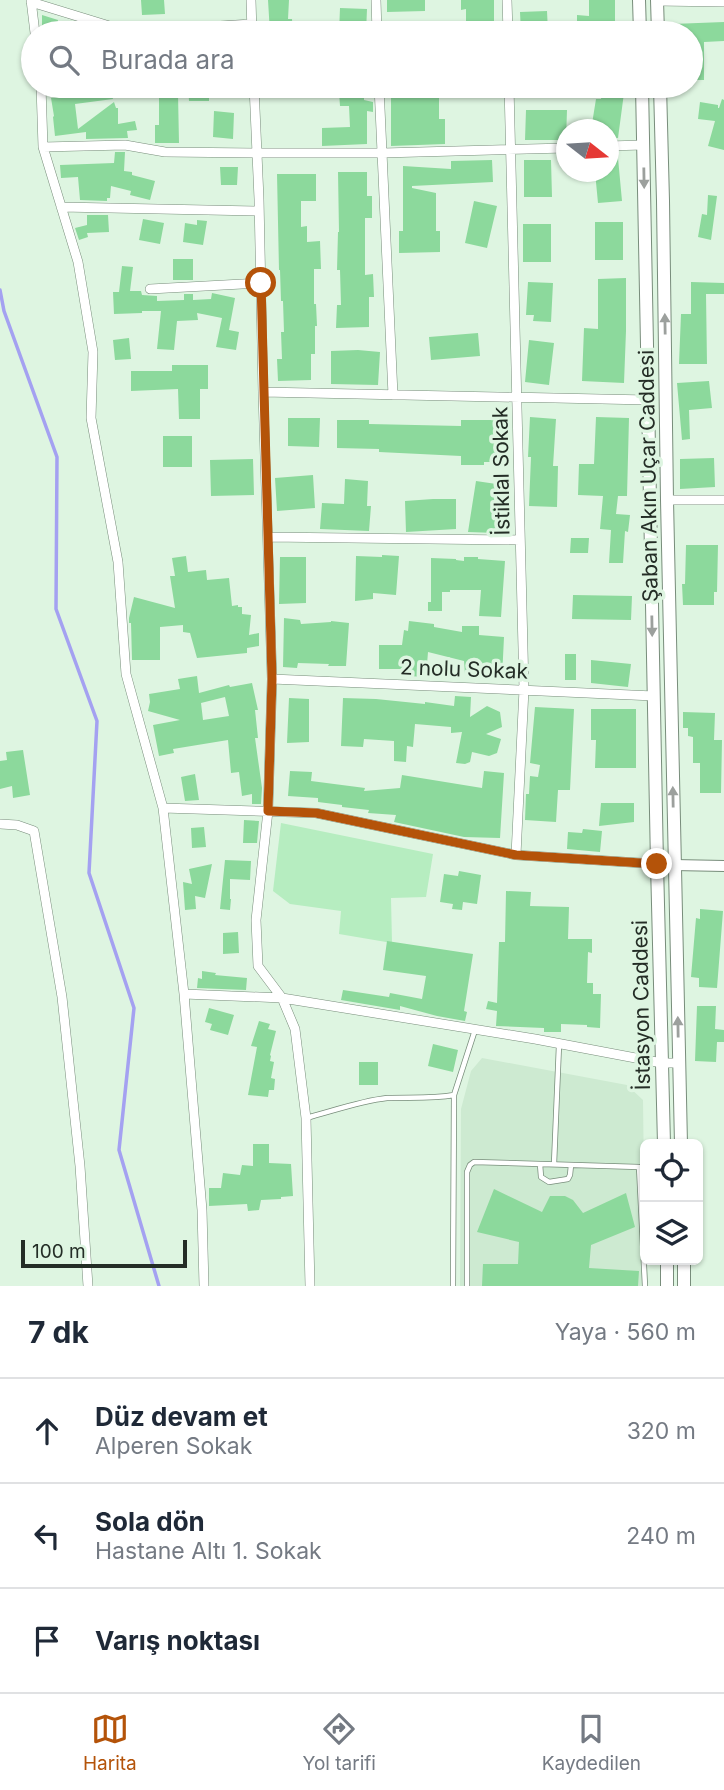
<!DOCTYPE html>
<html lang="tr">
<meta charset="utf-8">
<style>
body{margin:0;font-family:Inter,sans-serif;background:#f2f2f3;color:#1f2937}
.controls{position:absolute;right:21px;bottom:21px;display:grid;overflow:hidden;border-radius:10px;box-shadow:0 2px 5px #0004}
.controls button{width:63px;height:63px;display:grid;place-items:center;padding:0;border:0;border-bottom:2px solid #e0e1e3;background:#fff;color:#1f2937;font:35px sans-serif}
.compass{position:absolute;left:556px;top:119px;width:63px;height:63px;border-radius:50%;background:#fff;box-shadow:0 2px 5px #0004;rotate:107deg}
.scale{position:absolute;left:21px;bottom:18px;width:166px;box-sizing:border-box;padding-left:7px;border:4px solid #242d26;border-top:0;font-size:19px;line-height:24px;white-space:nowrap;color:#242d26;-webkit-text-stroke:5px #def5e1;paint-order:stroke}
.stop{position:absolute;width:21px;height:21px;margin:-16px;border:5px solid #b45309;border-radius:50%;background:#fff}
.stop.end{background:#b45309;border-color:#fff;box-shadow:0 2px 7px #0008}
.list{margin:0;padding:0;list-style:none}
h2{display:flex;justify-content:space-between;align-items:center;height:91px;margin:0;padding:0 28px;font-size:30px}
h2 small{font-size:23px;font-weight:400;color:#747a83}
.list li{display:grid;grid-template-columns:46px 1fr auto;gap:21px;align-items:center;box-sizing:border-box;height:105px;padding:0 28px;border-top:2px solid #e0e1e3}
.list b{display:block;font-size:26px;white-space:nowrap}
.list p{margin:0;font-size:23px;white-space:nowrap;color:#747a83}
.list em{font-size:23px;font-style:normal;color:#747a83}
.icon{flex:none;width:38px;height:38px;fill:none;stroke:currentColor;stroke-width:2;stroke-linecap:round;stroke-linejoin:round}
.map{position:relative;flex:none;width:724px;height:1286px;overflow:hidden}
.search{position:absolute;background:#fff;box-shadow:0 2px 5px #0004;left:21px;right:21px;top:21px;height:77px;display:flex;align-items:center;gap:18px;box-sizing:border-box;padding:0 24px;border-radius:38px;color:#747a83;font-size:26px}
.sheet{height:406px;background:#fff}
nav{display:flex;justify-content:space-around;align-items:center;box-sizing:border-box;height:98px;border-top:2px solid #e0e1e3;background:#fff;font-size:19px;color:#747a83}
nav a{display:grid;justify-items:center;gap:4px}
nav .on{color:#b45309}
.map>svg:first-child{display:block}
</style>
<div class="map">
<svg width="724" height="1286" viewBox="0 0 724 1286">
<rect width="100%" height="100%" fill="#def5e1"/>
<path fill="#cdead1" d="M482 1058 627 1085 643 1100 645 1260H647L648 1286H460L461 1109 471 1071Z"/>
<path fill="#b6edc0" d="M281 823 433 854 426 897 391 898 392 943 339 934 341 911 290 904 273 891Z"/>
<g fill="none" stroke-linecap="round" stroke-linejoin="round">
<path stroke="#a4a1f1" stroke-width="3.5" d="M0 290 4 311 57 457 56 609 97 721 89 873 134 1008 119 1150 159 1286"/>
</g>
<path fill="#8cd99c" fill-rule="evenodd" d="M141 0H164L165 14 142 15Z
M268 0H289L288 19H292L293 33H270Z
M387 0H425V11L387 12Z
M461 0H494V33H466V9L461 10Z
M589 0H615V33H577V15L589 16Z
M340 8 367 9 366 33H339Z
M547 11 548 32 521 33 520 12Z
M42 15 58 20 57 25 77 29V33H55L42 30Z
M724 22V41L704 42V80H691V33H672V24Z
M103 86H109L113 99 75 104 78 129 114 102 116 108H118V124L135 121 137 130 127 131 128 138 86 139V132L55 136 53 117 54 116 51 98 77 93 76 89 86 87V91Z
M188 86H209V101H189Z
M391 86H439V119H445V144L391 146Z
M602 90 624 93 618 138 608 137V130H591L596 99H601Z
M364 91V100L373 102V112L367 111V144L322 146V128L350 127 349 106H340L339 92Z
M159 93 178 94 179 143H155V125H159Z
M722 99 724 100V150L708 146 715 121 698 119 700 102 718 105V108H719Z
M526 110H567L566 140H525Z
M214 111 234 113 233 139 213 137Z
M115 152H125L124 171 132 172V175L155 181 150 200 130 195 131 191 111 186 110 198H107V201L80 200 78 177 61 178 60 165 114 163Z
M618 158 622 201 598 203 595 172H608V159Z
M492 160 493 182 412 186V188L436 193V231H440V252L399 253V231H403V166L451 169V161Z
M524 160H551L552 197H524Z
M220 167H238L237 185H221Z
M338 172H367V196H372V218H365V275L373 274 374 297H369V327L336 328 337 305H341L340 270H337L338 232H339Z
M277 174H316V201H301V227L307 226V242L320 241 321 269H314V304H316L317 326H315V354H311V380L278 381 277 359H282L281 332H284L283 301H281L280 270H279Z
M708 195 717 196 711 240 698 237 702 214 707 215Z
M474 201 497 206 487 248 465 243Z
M87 215H108L109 232 87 233 88 237 79 240 75 228 87 225Z
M143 219 164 223 160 244 139 240Z
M197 220 207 221 203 245 183 242 185 223 197 225Z
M595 222H623V260H595Z
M523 224H551V262H523Z
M173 259H193V280H173Z
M122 266 133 267 130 291H141L142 295 157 296V301L184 300V294H193V300L211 299 212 293 235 298 229 330 239 332 236 350 216 347 222 318 197 313 198 320 177 321 174 350 157 349 161 311H142V313L114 314 113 292H119Z
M626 278V331L624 383 582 381 584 328 598 329V279Z
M528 282 553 283 551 322 533 321 534 315H526Z
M691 282 724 283V294H706L707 364H679L681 314H691Z
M478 333 480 356 431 360 429 337Z
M129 338 131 359 115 360 113 340Z
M529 340 554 343 549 385 525 382Z
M358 350 380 352 378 385 331 384V351Z
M172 365H208V389H200V419H179L178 389 131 391V371H172Z
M709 381 712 408 689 410 690 439 682 440 677 383Z
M530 417 556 419 553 466H558L557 507 529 506 531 457H528Z
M596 417 629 418 627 496H618L616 514 630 515 628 532 625 531 623 563H609L611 530 600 529 603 496 578 495 579 464H594Z
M288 418H320L319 447 288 446Z
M337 420H369V424L461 426V420H498V462H484V465H461V456L379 452V449L337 448Z
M163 436H192V467H163Z
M714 458 715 487 680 489V459Z
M253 459 254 495 211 496 210 460Z
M313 475 315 508 277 511 275 478Z
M345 479 368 481 367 506H371L369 531 320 529 322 503 344 504Z
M476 481 503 485 496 533 468 532Z
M433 499H456V529L406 532 405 501Z
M571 538H589L588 553H570Z
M686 545H718L717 592H714V605H683L682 584H685Z
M382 555 399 556 396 595 373 593V599L355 601 356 556 382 557Z
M186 556 188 572 206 570 207 580 229 578 232 606 238 605V607H242V614L251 615 249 635 259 633V646L247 648V653L197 658 190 633 183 632V625L160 627V660H132L131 623H129V618L134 597 175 608 170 576H175L172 558Z
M280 557H306V603L279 604Z
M464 557H478V559L505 561 501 617 479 616 481 590H450V592H442V611H428V602H431V558L456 559V560L464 561Z
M573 595 632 596 631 620 572 619Z
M284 618 300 620 301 624 331 622V621L349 623 346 666H328L329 664 298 663 297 668 283 667Z
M409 621 434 624V627L462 632V626H479V635L504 637 502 678 485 677V673L465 674 464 661 428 652 426 677 408 676 409 669H379V645H402L404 630 408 631Z
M565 654H576V680H565Z
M591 660 631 664 628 687 591 683Z
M197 676 199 693 229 685 230 687 252 683 258 710H255L258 738H255L262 788 261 804H252V794L242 796 239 772 231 773 228 740 173 749 174 753 159 756 153 725 180 720 148 711 150 702 149 694 180 689 178 679ZM225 697 229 716 203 720 201 703Z
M455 696 471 697 470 717 487 706 500 712 502 727 486 734 501 739 497 753 489 756 472 752 470 762 465 764 456 763 462 732 451 733V727L415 724 413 747 407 746 406 762 394 761V741L364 739 363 747 341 746 343 698 376 699 425 704V702L454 706Z
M289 698 309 699V742L287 743Z
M535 707 574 709 570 790H558L556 822 525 820 526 794H529L530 776 538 777 540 765 530 763Z
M591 709H636V768H595L596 740H591Z
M683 712 715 713 714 740H722L721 793H700V763H693V737L688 736V728H683Z
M23 750 30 795 13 798 12 786 0 789V761L7 760 6 752Z
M290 771 312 772 311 781 365 788 364 791 400 788 402 775 482 788 484 771 504 773 500 838 464 837 394 822 396 815 368 813 369 810 342 807V805L318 802V798L288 796Z
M195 774 199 800 185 801 181 777Z
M601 803H634V822L599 826Z
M244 820 259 821 257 843H243Z
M204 827 206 847 192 848 191 828Z
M583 829 602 831 600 852 567 849 568 832 582 833Z
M225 860 251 861 250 880 230 879V899H231L230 910 220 909Z
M212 864 205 898 195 896 196 909 185 910 183 882 192 884 189 869Z
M459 871 481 875 477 904 463 902 462 910 452 909 453 904 440 902 444 874 458 876Z
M506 891 531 892 530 906 569 907 568 939H592V953L588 952 587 983H593V994H601L600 1028 587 1027V1025L561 1024V1032H544V1028L496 1026 497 1011 486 1009 488 1001 497 1003 499 942H505Z
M700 909 723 911 717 988 699 987V978L691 977 696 918 700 919Z
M238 932 239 953 223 954V933Z
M387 941 473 954 464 1011 467 1012 465 1021 437 1016 400 1006V1010L341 1000 343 990 389 997 390 993 422 999 426 976 383 970Z
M202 971 216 973 215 975 247 978 246 990 197 988 198 978 202 979Z
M697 1006H716L715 1029 724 1030V1042H717L716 1062 695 1061Z
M209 1008 234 1015 228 1035 210 1030 212 1024 205 1022Z
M259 1021 270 1024 268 1029 276 1031 270 1055 271 1056 270 1061 274 1062 271 1078 275 1079 274 1090H269L268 1097 248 1095 257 1047 251 1046Z
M433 1044 458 1050 453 1072 428 1066Z
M359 1062H378V1085H359Z
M253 1144H269V1163L291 1164 293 1196 281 1197V1199L261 1200 259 1210 248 1211 247 1204 209 1206V1188H221L223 1173 240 1175 242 1165 253 1166Z
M494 1189 542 1212 550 1196H565L573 1200 583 1213 626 1193 635 1227 591 1245 589 1268 639 1271 638 1286H482L483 1264H518L519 1242 477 1232Z"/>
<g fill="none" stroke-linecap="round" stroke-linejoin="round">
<g stroke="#788d7b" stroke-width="6">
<path id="service" d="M306 1118C333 1111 360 1101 387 1098 410 1097 431 1099 454 1095L475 1030
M540 1164 541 1177 549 1182 568 1179 570 1175 571 1165
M554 1164 559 1045
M453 1286 454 1095
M467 1286V1172L470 1165 474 1162 639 1167 645 1286"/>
</g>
<g stroke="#788d7b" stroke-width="10">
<path id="minor" d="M31 0 35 33
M251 0 252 33
M376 0 377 33
M507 0 508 33
M657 1 724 2
M31 2 129 32 251 24
M41 86 43 147 78 262 93 352 91 418 118 562 126 674 163 808 184 994 202 1210 204 1286
M254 86 259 199 263 392 272 679 268 811 256 920 258 966 282 998 295 1029 306 1118 310 1286
M379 86 393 395
M509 86 524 689 516 855
M608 146 643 145
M43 147 125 145 165 152 257 153H383L566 148
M61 207 259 211
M150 289 261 283
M263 392 648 400
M667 500H724
M268 537 520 540
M272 679 654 696
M163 808 316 813 516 855 657 864
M0 824 17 825 34 831 62 997 80 1166 88 1286
M184 994 282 998 535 1039 662 1063H679"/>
</g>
<g stroke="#788d7b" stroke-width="12">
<path id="tertiary" d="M674 865 724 866"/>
</g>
<g stroke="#788d7b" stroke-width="14">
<path id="secondary" d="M639 0 640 33
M657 0 658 33
M642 86 657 864 664 1144
M660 86 663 201 667 500 681 1144
M667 1260V1286
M684 1260V1286"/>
</g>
<use href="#service" stroke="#fff" stroke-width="4.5"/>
<use href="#minor" stroke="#fff" stroke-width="9"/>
<use href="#tertiary" stroke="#fff" stroke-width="10"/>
<use href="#secondary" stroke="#fff" stroke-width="12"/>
</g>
<defs><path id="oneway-solid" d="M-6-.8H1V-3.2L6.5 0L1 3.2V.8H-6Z" transform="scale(1.75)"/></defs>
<g fill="#9ca09d">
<use href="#oneway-solid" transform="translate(644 178) rotate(89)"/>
<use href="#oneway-solid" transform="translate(665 324) rotate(-91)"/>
<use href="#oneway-solid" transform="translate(652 626) rotate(89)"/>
<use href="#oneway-solid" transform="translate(673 797) rotate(-91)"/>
<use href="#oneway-solid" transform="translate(678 1027) rotate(-91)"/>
</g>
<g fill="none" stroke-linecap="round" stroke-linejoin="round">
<path stroke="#b45309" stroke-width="9" d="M261 283 272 679 268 811 316 813 516 855 657 864"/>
</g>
<g text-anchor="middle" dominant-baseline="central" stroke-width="7" stroke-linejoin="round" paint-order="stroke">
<g font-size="21" fill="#242d26" stroke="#def5e1">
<text transform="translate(501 471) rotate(-91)">İstiklal Sokak</text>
<text transform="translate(648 476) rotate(-91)">Şaban Akın Uçar Caddesi</text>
<text transform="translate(464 669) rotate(2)">2 nolu Sokak</text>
<text transform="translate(641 1005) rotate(-91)">İstasyon Caddesi</text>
</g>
</g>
</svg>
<div class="controls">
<button><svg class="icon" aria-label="locate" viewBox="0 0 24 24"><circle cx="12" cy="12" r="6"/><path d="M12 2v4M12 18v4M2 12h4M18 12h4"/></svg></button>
<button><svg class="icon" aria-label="layers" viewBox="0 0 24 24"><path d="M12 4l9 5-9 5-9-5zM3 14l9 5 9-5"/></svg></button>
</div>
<svg class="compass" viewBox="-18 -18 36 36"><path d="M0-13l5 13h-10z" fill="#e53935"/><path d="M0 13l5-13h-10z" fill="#747a83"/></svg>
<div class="scale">100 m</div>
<div class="stop" style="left:261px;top:283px"></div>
<div class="stop end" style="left:657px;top:864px"></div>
<div class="search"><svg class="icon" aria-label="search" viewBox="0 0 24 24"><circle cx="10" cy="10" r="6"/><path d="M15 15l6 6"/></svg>Burada ara</div>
</div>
<section class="sheet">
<h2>7 dk<small>Yaya · 560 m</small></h2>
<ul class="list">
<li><svg class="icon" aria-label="ahead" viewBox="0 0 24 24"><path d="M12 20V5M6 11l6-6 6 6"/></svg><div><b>Düz devam et</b><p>Alperen Sokak</p></div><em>320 m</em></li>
<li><svg class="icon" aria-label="left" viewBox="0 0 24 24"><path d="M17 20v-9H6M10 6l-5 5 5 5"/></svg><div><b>Sola dön</b><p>Hastane Altı 1. Sokak</p></div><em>240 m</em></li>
<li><svg class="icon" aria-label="arrive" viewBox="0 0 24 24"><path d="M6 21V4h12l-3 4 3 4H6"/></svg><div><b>Varış noktası</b></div></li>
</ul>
</section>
<nav>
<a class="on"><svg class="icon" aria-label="map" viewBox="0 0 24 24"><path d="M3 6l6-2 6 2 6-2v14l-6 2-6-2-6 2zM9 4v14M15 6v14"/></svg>Harita</a>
<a><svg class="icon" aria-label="directions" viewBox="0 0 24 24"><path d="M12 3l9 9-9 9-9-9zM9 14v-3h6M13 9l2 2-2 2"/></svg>Yol tarifi</a>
<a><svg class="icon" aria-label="saved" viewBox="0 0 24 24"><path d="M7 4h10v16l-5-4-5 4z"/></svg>Kaydedilen</a>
</nav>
